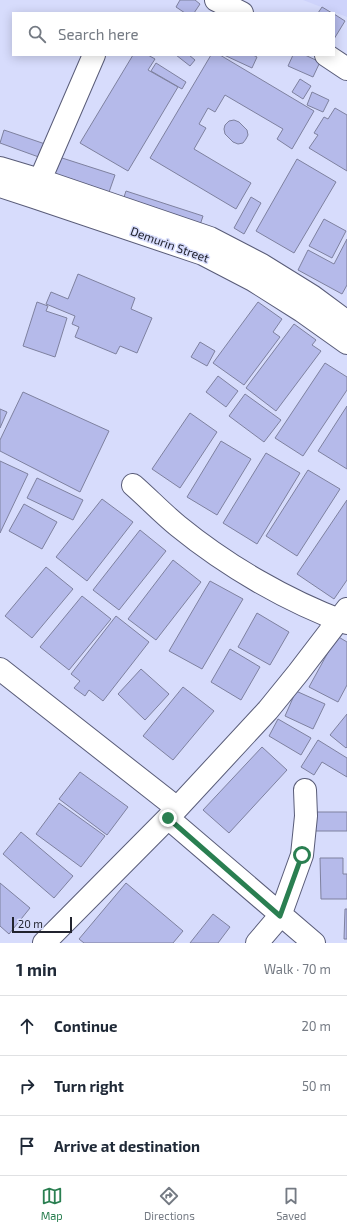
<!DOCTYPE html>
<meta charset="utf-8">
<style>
body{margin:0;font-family:"Exo 2",sans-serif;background:#f6f6f7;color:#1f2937}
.scale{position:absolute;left:12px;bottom:10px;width:60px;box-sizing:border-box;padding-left:4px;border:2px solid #21232e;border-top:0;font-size:11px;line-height:14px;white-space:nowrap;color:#21232e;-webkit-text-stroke:3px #d7dcfc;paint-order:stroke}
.stop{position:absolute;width:12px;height:12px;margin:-9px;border:3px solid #2a7f51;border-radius:50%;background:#fff}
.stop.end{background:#2a7f51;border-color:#fff;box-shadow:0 1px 4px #0008}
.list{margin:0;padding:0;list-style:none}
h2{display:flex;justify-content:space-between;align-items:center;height:52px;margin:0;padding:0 16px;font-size:17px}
h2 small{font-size:13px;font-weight:400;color:#747a83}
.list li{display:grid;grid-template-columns:26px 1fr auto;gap:12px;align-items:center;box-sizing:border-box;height:60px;padding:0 16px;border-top:1px solid #e0e1e3}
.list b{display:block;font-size:15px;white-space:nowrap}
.list em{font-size:13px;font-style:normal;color:#747a83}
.icon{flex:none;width:22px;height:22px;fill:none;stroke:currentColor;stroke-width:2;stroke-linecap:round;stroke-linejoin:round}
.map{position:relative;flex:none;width:347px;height:943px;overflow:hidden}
.search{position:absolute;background:#fff;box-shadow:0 2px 10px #0003;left:12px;right:12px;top:12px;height:44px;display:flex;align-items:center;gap:10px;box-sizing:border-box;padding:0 14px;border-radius:0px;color:#747a83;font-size:15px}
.sheet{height:232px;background:#fff}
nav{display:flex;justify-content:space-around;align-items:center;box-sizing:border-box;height:56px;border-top:1px solid #e0e1e3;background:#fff;font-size:11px;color:#747a83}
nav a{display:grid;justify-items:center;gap:2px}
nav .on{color:#2a7f51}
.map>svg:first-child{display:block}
</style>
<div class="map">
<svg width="347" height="943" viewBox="0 0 347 943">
<rect width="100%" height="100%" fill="#d7dcfc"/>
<path fill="#ced3fb" d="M303 0H347V17Z"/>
<path fill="#b5baea" stroke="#7e819f" d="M180 0H195L200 4 194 13H185L176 7Z
M322 7 332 13H318Z
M334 14 345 21 334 39Z
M133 55H148L155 59 148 70 178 87 128 171 80 143Z
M176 55H189L195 60 190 66Z
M211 55H220L314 111 292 149 277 139 283 129 225 95 215 112 208 108 199 124 206 128 194 149 251 183 236 209 150 158Z
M224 55H253L257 57 252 68Z
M293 55H305L320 62 313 77 288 66Z
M156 63 186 82 182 89 151 71Z
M300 79 311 86 303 99 292 92Z
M312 92 329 100 323 112 307 105Z
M335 108 347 115V171L309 148 318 135 314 133 324 117 328 119Z
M234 120 239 122 247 130 248 135 246 139 243 143 238 144 233 142 225 134 224 129 225 125 229 121Z
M4 130 51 146 47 160 0 143Z
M59 157 115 175 108 195 53 176Z
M297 159 336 182 294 253 256 231Z
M126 191 203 216 198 231 121 206Z
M251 197 261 203 244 234 234 228Z
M324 219 346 231 332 258 309 246Z
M347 239V285L342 294 298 270 308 250 334 264Z
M78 274 135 298 131 309 152 318 137 353 120 346 116 354 75 337 79 327 72 324 75 316 46 304 51 292 68 299Z
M37 302 48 306 46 311 67 318 55 357 23 346Z
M258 302 282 319 273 332 280 337 244 385 213 363Z
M294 324 316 340 312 345 321 351 276 411 246 388Z
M200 342 215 351 207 366 191 357Z
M325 363 347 377V390L303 456 275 438Z
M218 376 238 391 226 407 206 392Z
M23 392 109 431 80 492 0 451V440Z
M245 394 281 420 264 442 229 416Z
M347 406V469L318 451Z
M0 409 7 412 0 428Z
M190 413 217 432 180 488 152 469Z
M221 441 251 459 217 515 187 497Z
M266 453 300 473 257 544 223 523Z
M0 461 28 474 0 533Z
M308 470 340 489 297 556 266 536Z
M37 478 83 500 73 520 27 498Z
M102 499 133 522 87 581 56 557Z
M347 500V580L334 599 297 574Z
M24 504 57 522 42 549 9 531Z
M140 530 166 551 119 610 93 590Z
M173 560 201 582 156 640 128 619Z
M46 567 73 589 32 638 5 616Z
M210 581 243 599 202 669 169 651Z
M82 596 111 619 69 670 40 647Z
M257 613 289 632 270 665 238 647Z
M116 616 149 642 103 701 89 690 85 696 74 688 80 681 71 674Z
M337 636 347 642V685L338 702 309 687Z
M230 649 260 667 241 700 211 682Z
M141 669 169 694 145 720 118 694Z
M183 687 214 711 173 760 143 736Z
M296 691 325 704 313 729 285 716Z
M347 714V747L346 748 330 735Z
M278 719 311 738 301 755 269 736Z
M318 740 347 758V777L322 762 314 775 301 767Z
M262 747 287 770 229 833 203 810Z
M80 772 128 807 107 835 59 799Z
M59 803 105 836 81 867 36 834Z
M314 812H347V831H314Z
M21 832 73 876 54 898 3 854Z
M320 858H343V874H347V899H321Z
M0 883 30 908 9 934 0 926Z
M126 883 183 931 173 943H84L79 939Z
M345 909H347V939H344Z
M213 914 230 927 218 943H190Z"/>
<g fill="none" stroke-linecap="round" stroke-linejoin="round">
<g stroke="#595c78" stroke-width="24">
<path id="minor" d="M216 0 242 13
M326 55 347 69
M0 168 40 180 210 238 262 265 312 296 347 322
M40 180 94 55
M0 186 34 197 203 254 253 280 302 311 347 343
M133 485C148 498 162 513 178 526 227 566 287 601 347 623
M0 669 177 808
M168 818 314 943
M44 943 168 818 268 710 298 673 347 609
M257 943 280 916 302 855 306 816 305 790"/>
</g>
<use href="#minor" stroke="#fff" stroke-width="22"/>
</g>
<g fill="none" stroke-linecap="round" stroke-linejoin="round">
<path stroke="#2a7f51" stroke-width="5" d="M168 818 280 916 302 855"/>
</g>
<g text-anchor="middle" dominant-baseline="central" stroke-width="3" stroke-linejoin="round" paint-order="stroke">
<g font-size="12" fill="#21232e" stroke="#d7dcfc">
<text transform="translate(170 244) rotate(20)">Demurin Street</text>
</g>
</g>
</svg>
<div class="scale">20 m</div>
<div class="stop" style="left:302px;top:855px"></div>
<div class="stop end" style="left:168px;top:818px"></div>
<div class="search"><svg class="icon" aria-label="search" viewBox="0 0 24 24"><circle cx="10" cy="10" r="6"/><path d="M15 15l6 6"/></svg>Search here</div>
</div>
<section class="sheet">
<h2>1 min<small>Walk · 70 m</small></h2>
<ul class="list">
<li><svg class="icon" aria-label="ahead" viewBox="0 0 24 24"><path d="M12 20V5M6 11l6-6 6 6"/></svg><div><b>Continue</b></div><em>20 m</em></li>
<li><svg class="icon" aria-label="right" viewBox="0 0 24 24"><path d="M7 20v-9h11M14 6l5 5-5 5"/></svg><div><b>Turn right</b></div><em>50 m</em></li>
<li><svg class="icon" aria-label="arrive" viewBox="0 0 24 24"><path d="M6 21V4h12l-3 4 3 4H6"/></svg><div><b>Arrive at destination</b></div></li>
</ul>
</section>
<nav>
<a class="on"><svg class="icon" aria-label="map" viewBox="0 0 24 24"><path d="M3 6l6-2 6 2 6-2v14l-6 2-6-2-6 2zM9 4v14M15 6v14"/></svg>Map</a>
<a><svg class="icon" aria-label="directions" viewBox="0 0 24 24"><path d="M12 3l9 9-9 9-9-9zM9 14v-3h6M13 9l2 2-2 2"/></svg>Directions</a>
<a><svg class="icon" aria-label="saved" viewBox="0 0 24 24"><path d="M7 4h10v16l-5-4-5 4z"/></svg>Saved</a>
</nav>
